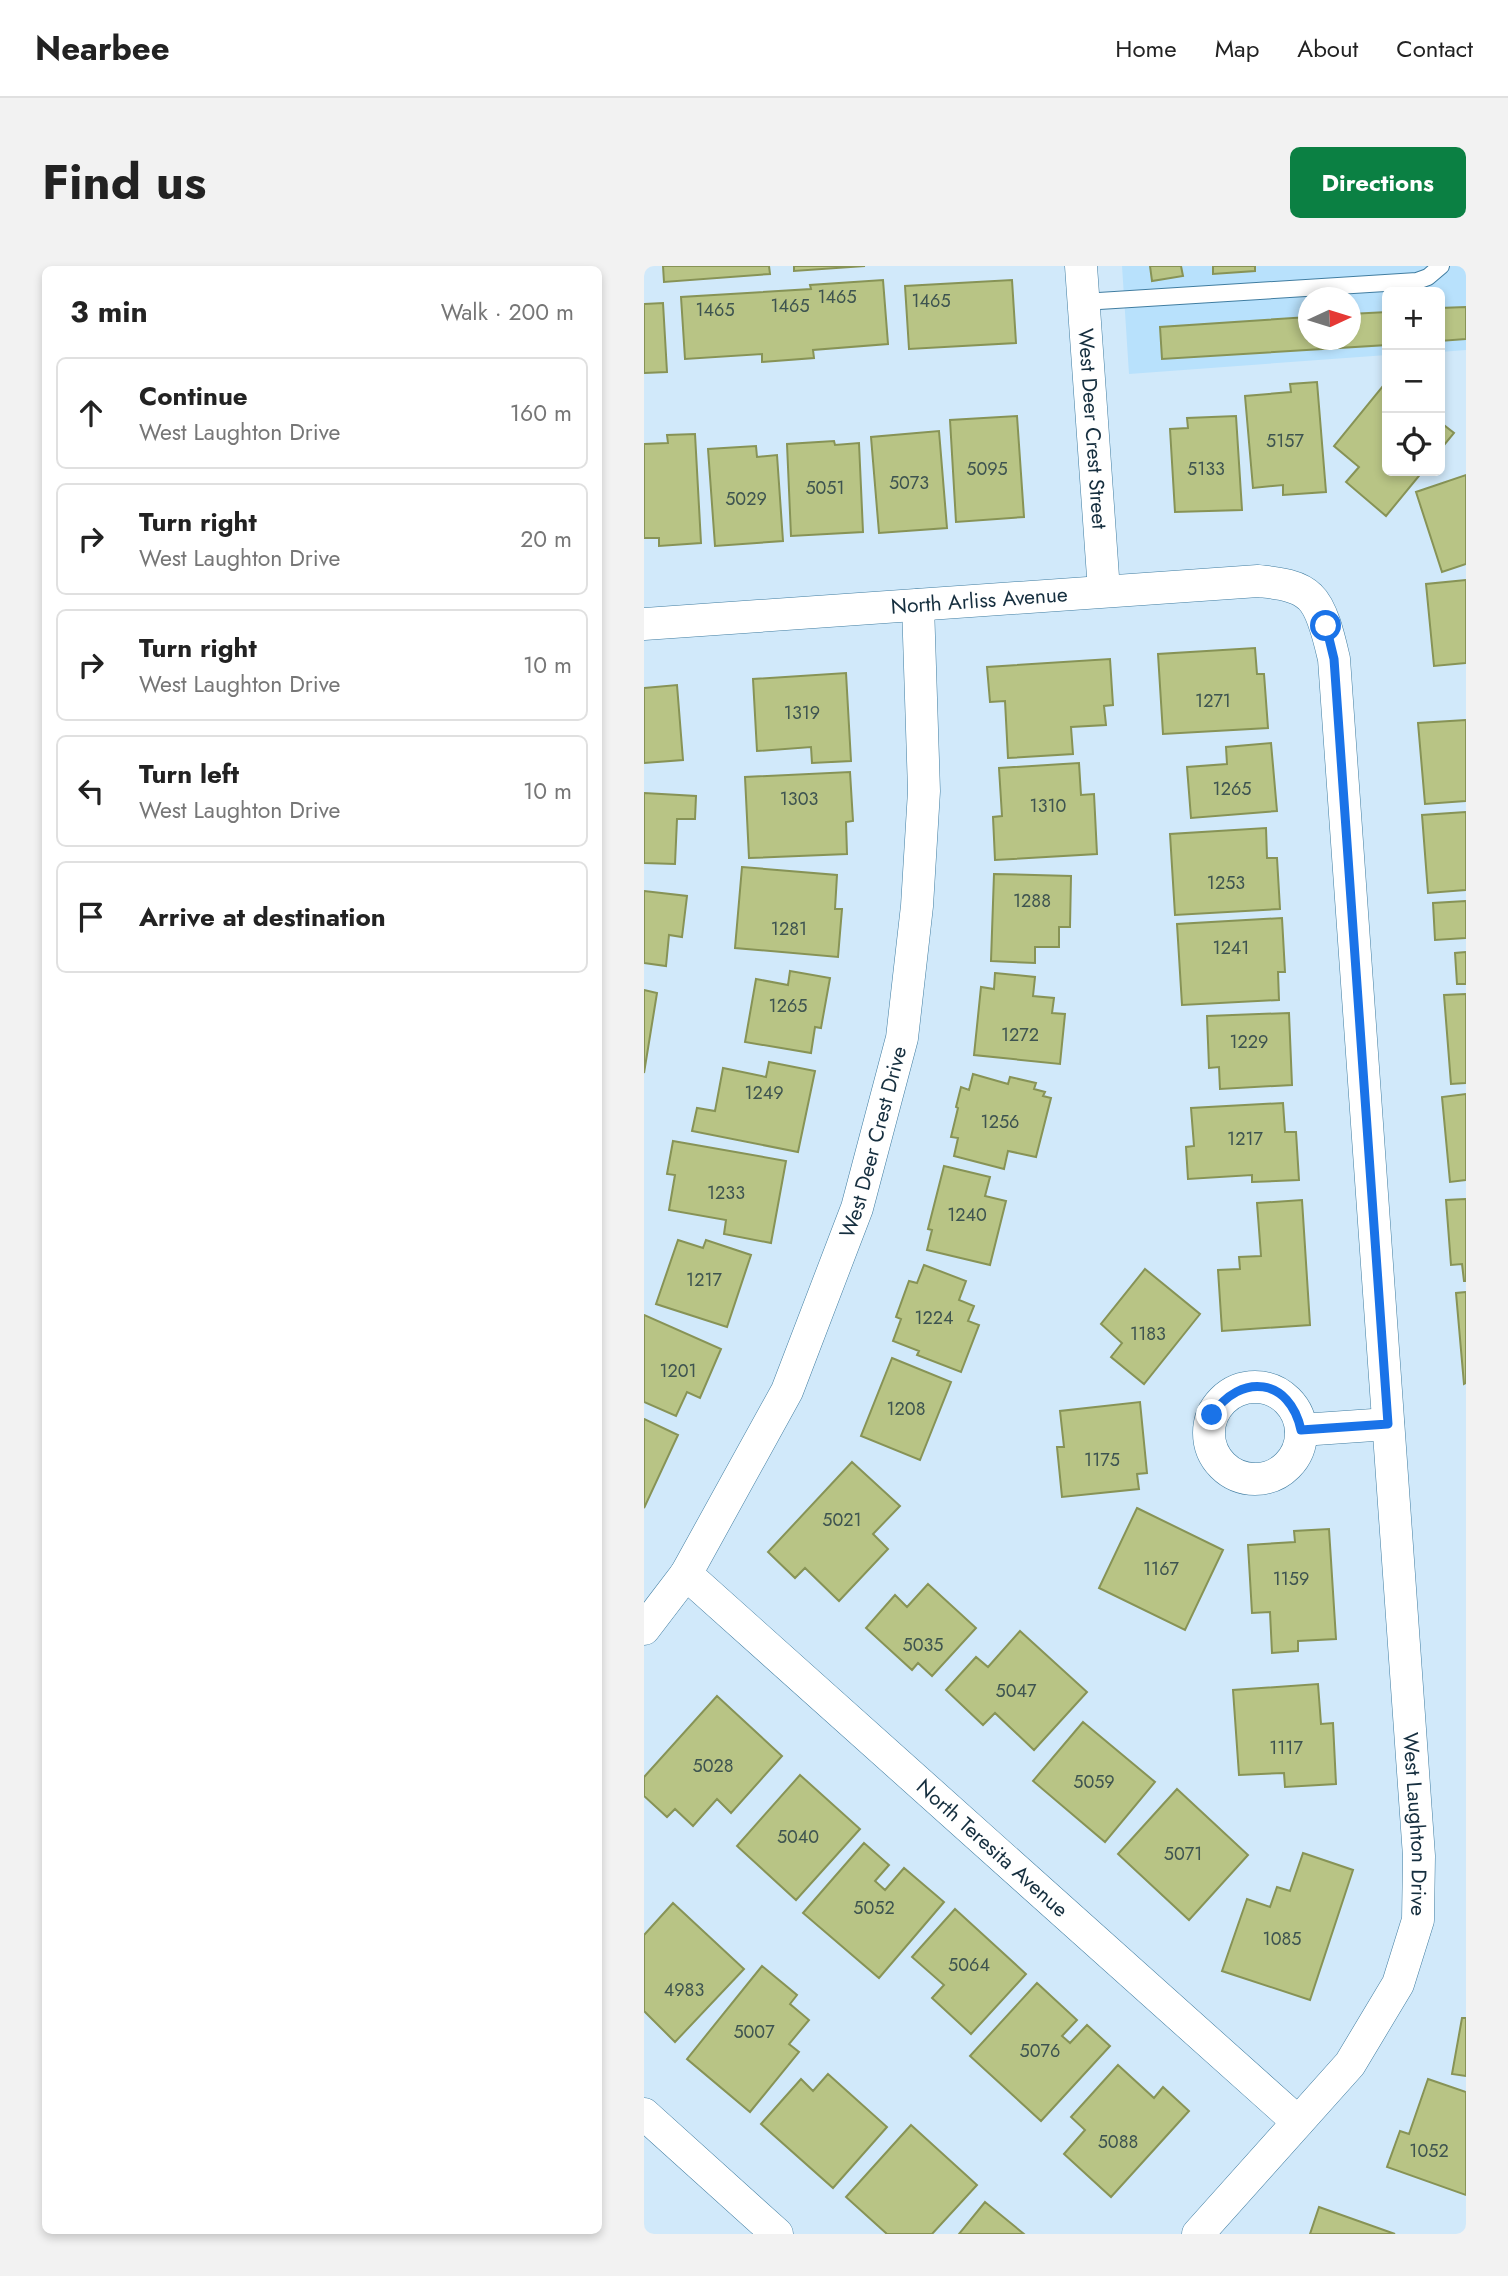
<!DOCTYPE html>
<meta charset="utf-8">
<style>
body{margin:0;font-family:Jost,sans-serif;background:#f2f2f2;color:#222}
.controls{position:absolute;right:21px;top:21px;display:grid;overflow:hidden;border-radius:10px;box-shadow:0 4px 10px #0003}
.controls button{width:63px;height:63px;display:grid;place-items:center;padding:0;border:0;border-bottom:2px solid #e0e0e0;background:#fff;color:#222;font:35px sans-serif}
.compass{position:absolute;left:654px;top:21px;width:63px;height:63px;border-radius:50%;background:#fff;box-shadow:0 4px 10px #0003;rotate:86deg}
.stop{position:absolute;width:21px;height:21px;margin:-16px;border:5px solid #1a73e8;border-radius:50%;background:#fff}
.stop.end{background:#1a73e8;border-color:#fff;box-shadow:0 2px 7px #0008}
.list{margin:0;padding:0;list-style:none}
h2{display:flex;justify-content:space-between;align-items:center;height:91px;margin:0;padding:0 28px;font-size:30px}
h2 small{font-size:23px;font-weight:400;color:#767676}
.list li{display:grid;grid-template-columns:46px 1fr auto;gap:21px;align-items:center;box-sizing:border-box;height:112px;margin:0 14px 14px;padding:0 14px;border:2px solid #e0e0e0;border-radius:10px}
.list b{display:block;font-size:26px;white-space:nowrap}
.list p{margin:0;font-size:23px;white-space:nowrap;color:#767676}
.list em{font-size:23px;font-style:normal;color:#767676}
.icon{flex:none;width:38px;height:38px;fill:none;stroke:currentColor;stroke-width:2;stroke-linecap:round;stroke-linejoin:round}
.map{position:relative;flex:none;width:822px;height:1968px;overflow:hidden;border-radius:10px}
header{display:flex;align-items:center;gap:42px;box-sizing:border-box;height:98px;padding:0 35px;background:#fff;border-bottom:2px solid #e0e0e0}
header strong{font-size:33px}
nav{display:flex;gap:38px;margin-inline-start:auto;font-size:24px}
.intro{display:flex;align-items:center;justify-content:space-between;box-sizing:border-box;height:168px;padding:0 42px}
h1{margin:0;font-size:49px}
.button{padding:18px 32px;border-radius:10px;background:#0b8043;color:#fff;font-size:24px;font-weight:700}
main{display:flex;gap:42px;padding:0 42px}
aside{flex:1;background:#fff;border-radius:10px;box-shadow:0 4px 10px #0003}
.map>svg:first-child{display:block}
</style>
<header>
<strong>Nearbee</strong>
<nav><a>Home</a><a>Map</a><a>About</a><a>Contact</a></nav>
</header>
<div class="intro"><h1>Find us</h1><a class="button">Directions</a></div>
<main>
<aside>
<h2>3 min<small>Walk · 200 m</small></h2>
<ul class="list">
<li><svg class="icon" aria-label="ahead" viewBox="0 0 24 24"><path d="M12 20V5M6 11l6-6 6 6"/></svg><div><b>Continue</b><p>West Laughton Drive</p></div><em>160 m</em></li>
<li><svg class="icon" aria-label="right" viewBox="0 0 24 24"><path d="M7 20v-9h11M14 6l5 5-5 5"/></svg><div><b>Turn right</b><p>West Laughton Drive</p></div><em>20 m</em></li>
<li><svg class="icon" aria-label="right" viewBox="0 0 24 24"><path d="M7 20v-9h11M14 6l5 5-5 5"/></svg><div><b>Turn right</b><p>West Laughton Drive</p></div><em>10 m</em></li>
<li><svg class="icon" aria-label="left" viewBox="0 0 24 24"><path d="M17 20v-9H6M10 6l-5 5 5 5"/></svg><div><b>Turn left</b><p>West Laughton Drive</p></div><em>10 m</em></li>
<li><svg class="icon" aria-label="arrive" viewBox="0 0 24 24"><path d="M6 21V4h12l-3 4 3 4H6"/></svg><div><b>Arrive at destination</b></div></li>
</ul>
</aside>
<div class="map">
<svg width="822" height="1968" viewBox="0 0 822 1968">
<rect width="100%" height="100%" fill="#d1e9fa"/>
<path fill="#b8e1fc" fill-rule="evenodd" d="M478 0H822V84L796 86V26H743V89L485 108ZM664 32H706V74H664Z"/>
<path fill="#b8c485" stroke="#879356" stroke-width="2" d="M19 0H125L126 8 20 16Z
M150 0H221L150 5Z
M506 0H537L539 10 508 15Z
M569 0H611V5L569 8Z
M239 14 244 78 169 84 170 92 118 96V88L41 93 37 31 167 23 166 19Z
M368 14 372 77 265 83 261 20Z
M19 37 23 106 0 107V38Z
M822 41V73L796 75V42Z
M743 46V79L518 93 516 61 664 51V74H706V48Z
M743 115V205H779L742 250 702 216 715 201 690 180Z
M673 116 682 226 639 229V219L609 222 601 130 647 126 646 118Z
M373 150 380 251 312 256 306 154Z
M592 150 598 244 531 246 526 163 544 162 543 152Z
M796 156 810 167 796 184Z
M295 165 303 262 235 267 227 171Z
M51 168 57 277 15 280V272H0V178L24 177 23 169Z
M190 175 191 179 215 177 219 266 147 270 143 178Z
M112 180 113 191 133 189 139 275 71 280 64 183Z
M822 209V298L798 306 772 226Z
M822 314V397L790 400 782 318Z
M611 382 613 408H620L624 462 519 468 514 388Z
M466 393 469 439 460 440 462 459 427 461 429 488 364 492 361 435 346 436 343 401Z
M202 407 207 495 168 497 167 481 113 485 109 413Z
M33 419 39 494 0 497V422Z
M822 454V535L781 538 774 457Z
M627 477 633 545 547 552 543 501 583 498 582 481Z
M435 497 437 529 450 528 453 588 351 594 349 551 358 550 355 502Z
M206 506 209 555 202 556 203 588 105 592 101 511Z
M0 527 52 530 51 553H33L31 598 0 597Z
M822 546V624L784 627 778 549Z
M622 562 623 592H633L636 643 531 649 526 568Z
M98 601 193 609 191 643H198L194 691 91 682Z
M350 608 427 610 426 661H415V681H391V697L347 695Z
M0 625 43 630 38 671 25 669 22 700 0 697Z
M822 635V672L791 674 789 637Z
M638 652 641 706H634L635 734 538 739 533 658Z
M822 686V718H813L811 687Z
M146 705 186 712 177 762 171 761 167 787 101 776 112 713 144 719Z
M351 707 391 711 389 730 410 732 408 747 421 748 416 798 330 789 337 721 350 723Z
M0 724 13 727 0 807Z
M822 728V817L807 818 800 729Z
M645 747 648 819 576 823 575 801 565 802 563 750Z
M125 796 171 805 154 886 48 865 53 842 71 845 79 802 122 811Z
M329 808 364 818 366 811 392 817 390 823 401 826 399 830 407 832 392 891 364 885 360 903 310 890 314 872 307 871 314 842 312 841 317 821 325 824Z
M822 828V914L806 916 798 831Z
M639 837 641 866H652L655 914 608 916V909L544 913 542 881 550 880 547 842Z
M29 875 142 895 127 977 80 968 82 954 25 944 31 909 23 908Z
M300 900 346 911 341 930 362 935 346 999 283 984 288 964 284 963Z
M822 933V1015H820L818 998 807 999 802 934Z
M658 934 666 1059 578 1065 574 1004 596 1003 595 991 617 990 613 937Z
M34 974 59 982 62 974 107 989 83 1061 12 1038Z
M280 999 322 1015 315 1034 330 1040 324 1055 335 1059 317 1106 273 1089 275 1085 249 1075 257 1053 252 1051 265 1015 273 1017Z
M501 1003 556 1048 500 1118 467 1091 478 1077 457 1058Z
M822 1026V1117L820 1118 812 1027Z
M0 1049 77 1083 56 1132 43 1126 32 1150 0 1136Z
M248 1092 307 1116 276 1194 217 1170Z
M496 1136 503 1207 493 1208 495 1223 418 1231 413 1181H420L416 1145Z
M0 1153 34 1169 0 1242Z
M208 1196 256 1240 229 1268 244 1283 195 1335 161 1302 151 1312 124 1286Z
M493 1242 579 1284 541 1364 455 1322Z
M685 1263 692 1373 654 1375V1385L628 1387 626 1346 608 1347 604 1279 651 1276 650 1265Z
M284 1318 332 1362 288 1410 274 1397 268 1404 222 1362 251 1329 263 1341Z
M376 1365 443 1426 390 1484 351 1447 339 1459 302 1424 332 1391 344 1401Z
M674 1418 677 1458 689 1457 692 1518 641 1521 640 1507 595 1509 589 1424Z
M73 1430 138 1490 87 1547 73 1533 49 1560 31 1543 23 1551 0 1530V1511Z
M439 1456 511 1516 461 1576 389 1515Z
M156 1509 216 1563 152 1634 93 1580Z
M533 1523 604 1589 545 1654 474 1588Z
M220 1577 245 1599 231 1615 241 1624 260 1602 300 1636 235 1712 159 1647Z
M659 1587 709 1604 666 1734 578 1705 603 1633 626 1641 633 1621 646 1625Z
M29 1637 100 1703 31 1776 0 1745V1669Z
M311 1643 382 1708 327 1768 288 1732 300 1719 268 1691Z
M118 1700 153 1729 146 1738 165 1754 145 1778 155 1786 106 1846 43 1793Z
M393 1717 433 1754 418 1770 426 1777 443 1759 466 1780 397 1855 326 1790Z
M818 1752H822V1810L808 1808Z
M474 1799 510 1832 519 1821 545 1845 467 1931 420 1888 441 1864 427 1851Z
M184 1808 243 1861 189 1922 117 1858 157 1813 169 1825Z
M784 1813 822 1826V1929L743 1901 756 1865 765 1868Z
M267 1859 333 1919 288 1968H243L202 1931Z
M341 1936 380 1968H315Z
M675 1941 751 1968H666Z"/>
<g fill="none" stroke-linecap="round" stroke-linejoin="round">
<g stroke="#407da1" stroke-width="18">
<path id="service" d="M439 36 773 15 784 11 797 0"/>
</g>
<g stroke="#407da1" stroke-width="33">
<g id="minor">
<path id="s1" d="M437 0 460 325"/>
<path id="s2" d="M0 358 614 315C630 317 653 318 666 331 679 343 686 376 690 393L775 1590 774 1654 754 1718 706 1798 554 1968"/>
<circle cx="611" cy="1167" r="46"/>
<path d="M657 1164 744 1158"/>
<path id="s3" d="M42 1308 654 1856"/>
<path id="s4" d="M0 1363 42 1308 143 1125 213 942 258 772 273 640 280 525 274 339"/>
<path d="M0 1848 133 1968"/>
</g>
</g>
<use href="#service" stroke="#fff" stroke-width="16"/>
<use href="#minor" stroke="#fff" stroke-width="32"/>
</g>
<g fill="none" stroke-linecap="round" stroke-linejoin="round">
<path stroke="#1a73e8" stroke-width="9" d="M568 1149C597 1106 646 1112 657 1164L744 1158 690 393 682 360"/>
</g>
<g text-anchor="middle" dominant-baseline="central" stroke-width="5" stroke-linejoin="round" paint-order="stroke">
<g font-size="18" fill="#3e5450">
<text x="193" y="31">1465</text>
<text x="287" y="35">1465</text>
<text x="146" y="40">1465</text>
<text x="71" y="44">1465</text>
<text x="641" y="175">5157</text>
<text x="343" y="203">5095</text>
<text x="562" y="203">5133</text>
<text x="265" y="217">5073</text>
<text x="181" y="222">5051</text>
<text x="102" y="233">5029</text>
<text x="569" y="435">1271</text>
<text x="158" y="447">1319</text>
<text x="588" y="523">1265</text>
<text x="155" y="533">1303</text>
<text x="404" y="540">1310</text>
<text x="582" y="617">1253</text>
<text x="388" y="635">1288</text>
<text x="145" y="663">1281</text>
<text x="587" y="682">1241</text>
<text x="144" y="740">1265</text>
<text x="376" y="769">1272</text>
<text x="605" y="776">1229</text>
<text x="120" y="827">1249</text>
<text x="356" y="856">1256</text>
<text x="601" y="873">1217</text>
<text x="82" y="927">1233</text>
<text x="323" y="949">1240</text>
<text x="60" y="1014">1217</text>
<text x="290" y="1052">1224</text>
<text x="504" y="1068">1183</text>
<text x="34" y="1105">1201</text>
<text x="262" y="1143">1208</text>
<text x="458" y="1194">1175</text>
<text x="198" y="1254">5021</text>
<text x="517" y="1303">1167</text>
<text x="647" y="1313">1159</text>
<text x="279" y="1379">5035</text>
<text x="372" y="1425">5047</text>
<text x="642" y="1482">1117</text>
<text x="69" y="1500">5028</text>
<text x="450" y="1516">5059</text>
<text x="154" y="1571">5040</text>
<text x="539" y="1588">5071</text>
<text x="230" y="1642">5052</text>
<text x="638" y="1673">1085</text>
<text x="325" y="1699">5064</text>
<text x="40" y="1724">4983</text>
<text x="110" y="1766">5007</text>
<text x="396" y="1785">5076</text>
<text x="474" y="1876">5088</text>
<text x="785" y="1885">1052</text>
</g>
<g font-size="21" fill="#162f3f" stroke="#d1e9fa">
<text stroke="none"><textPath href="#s1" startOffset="163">West Deer Crest Street</textPath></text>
<text stroke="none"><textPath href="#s2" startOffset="336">North Arliss Avenue</textPath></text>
<text stroke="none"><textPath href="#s4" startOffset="542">West Deer Crest Drive</textPath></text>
<text stroke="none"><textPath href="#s2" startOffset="1906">West Laughton Drive</textPath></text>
<text stroke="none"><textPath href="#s3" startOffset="411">North Teresita Avenue</textPath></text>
</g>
</g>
</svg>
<div class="controls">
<button>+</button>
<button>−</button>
<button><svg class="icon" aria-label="locate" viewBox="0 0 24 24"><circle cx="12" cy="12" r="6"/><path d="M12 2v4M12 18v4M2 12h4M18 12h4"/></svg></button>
</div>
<svg class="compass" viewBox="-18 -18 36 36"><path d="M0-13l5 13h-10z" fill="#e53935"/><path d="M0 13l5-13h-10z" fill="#767676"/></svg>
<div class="stop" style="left:682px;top:360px"></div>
<div class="stop end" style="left:568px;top:1149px"></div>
</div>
</main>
